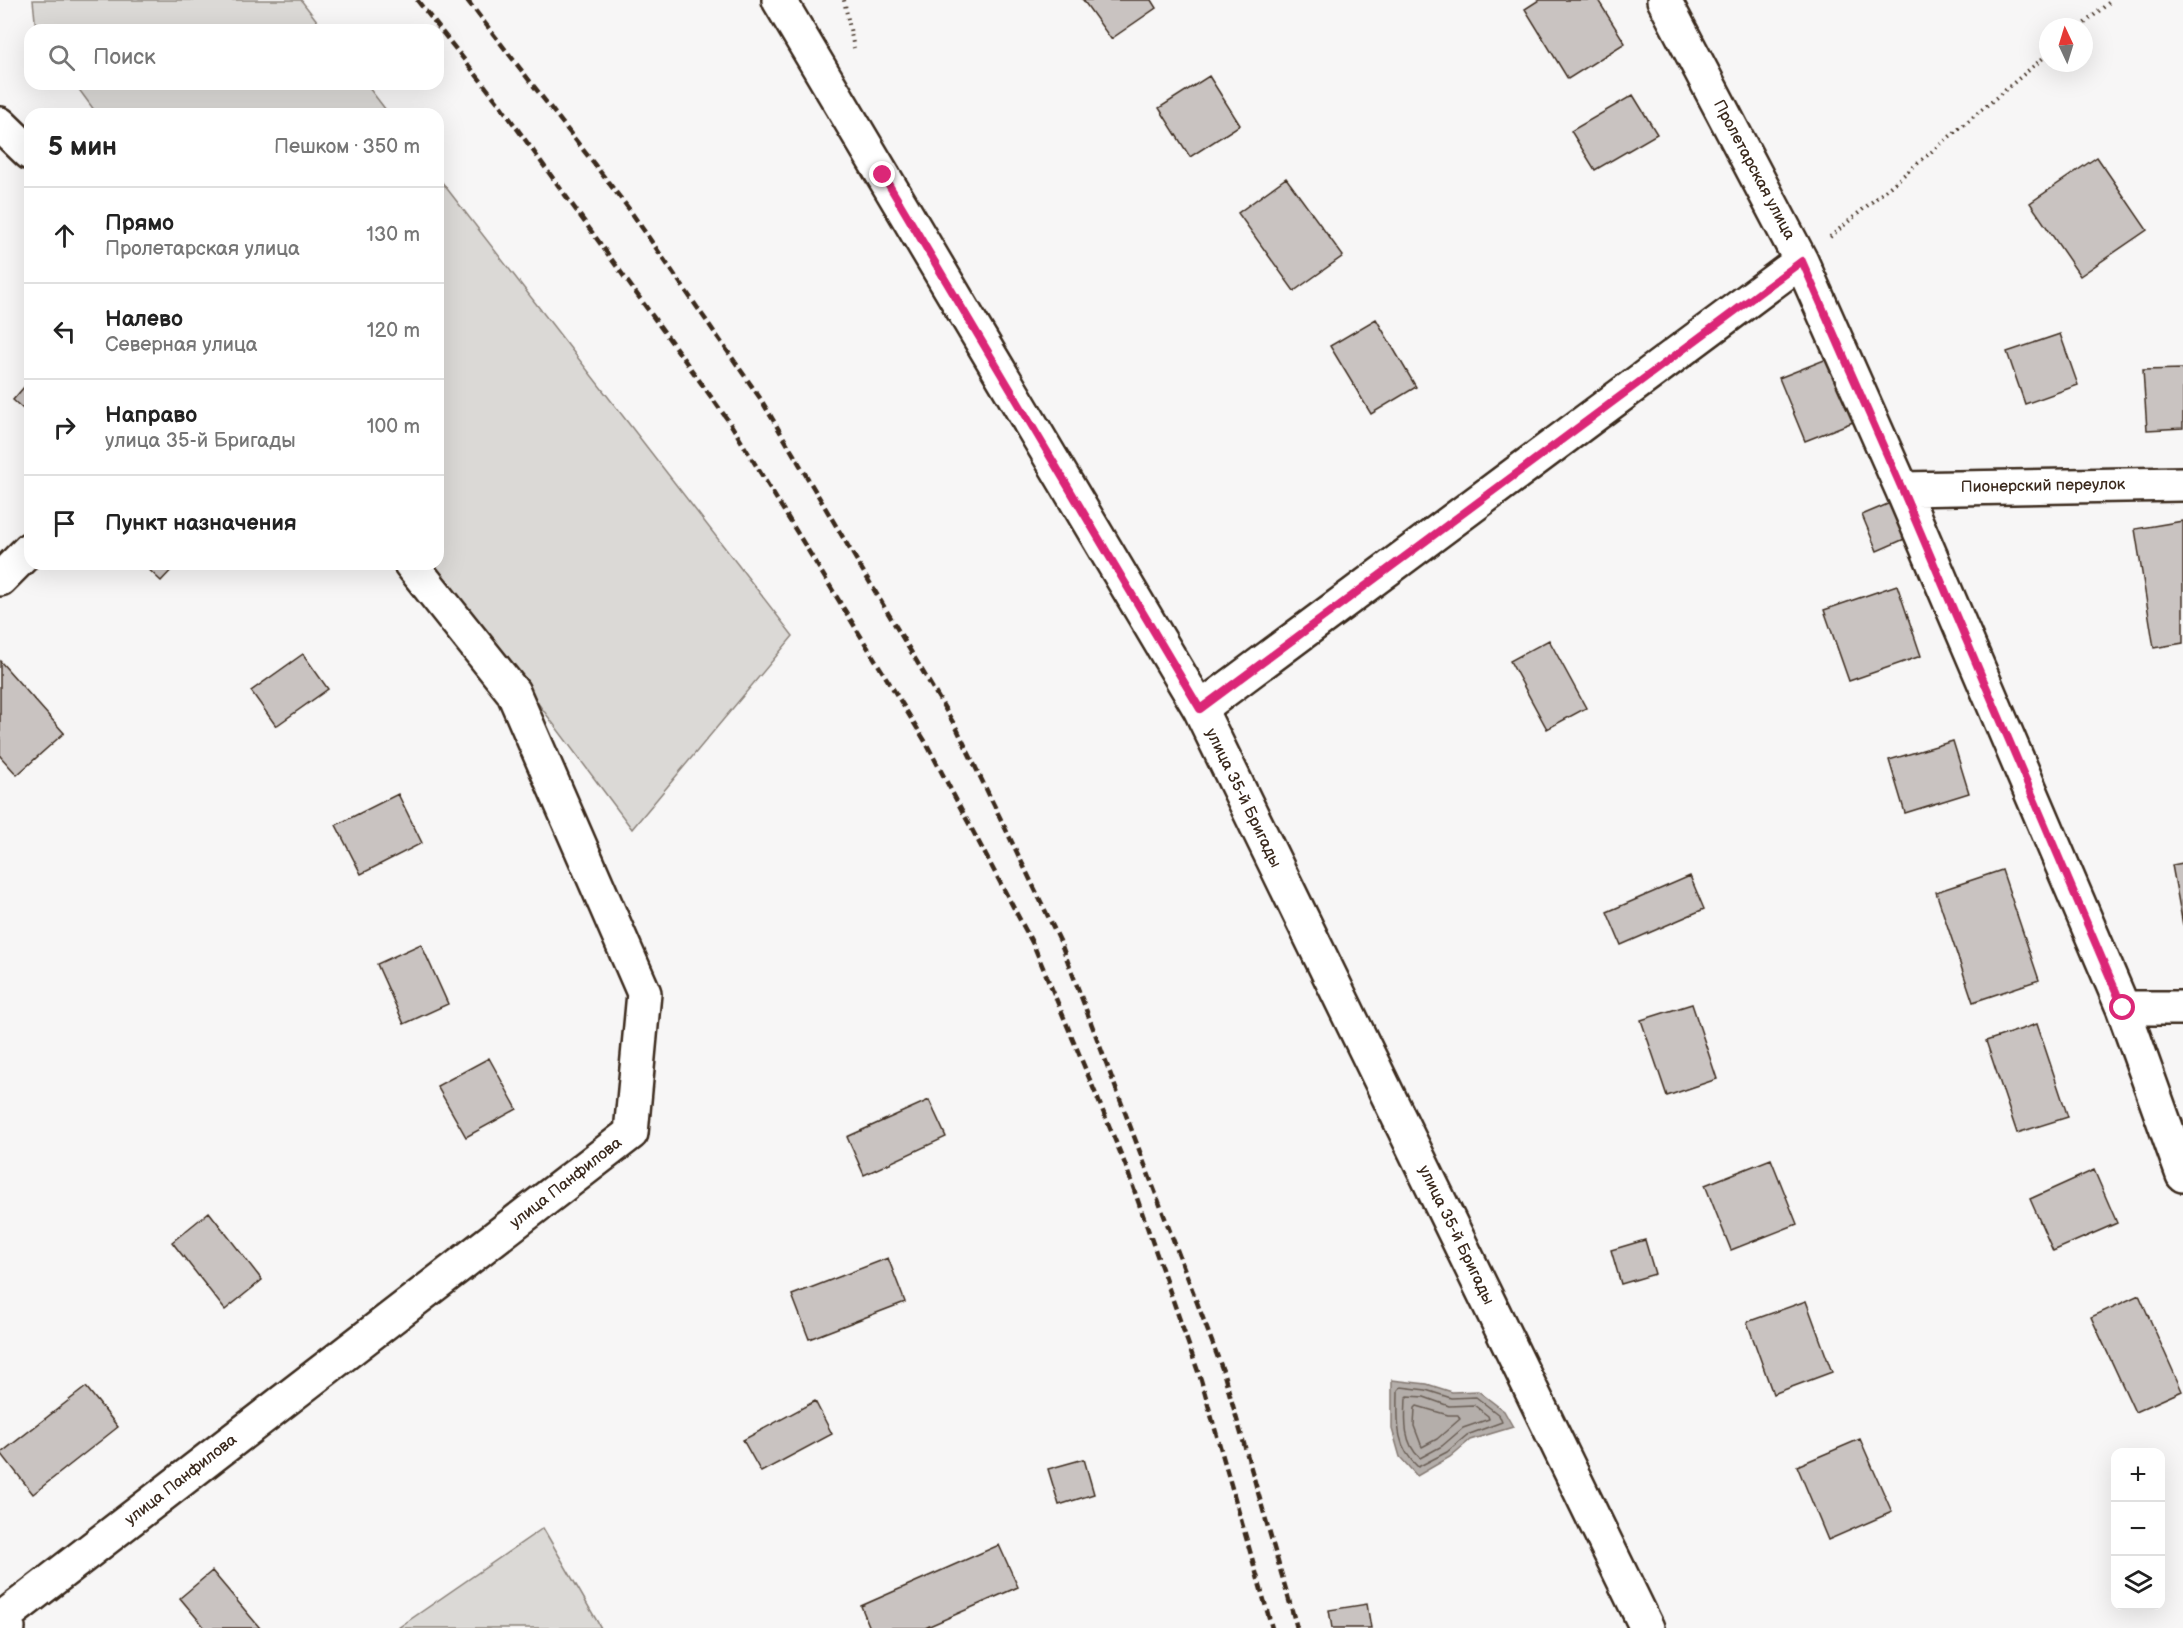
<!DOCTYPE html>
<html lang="ru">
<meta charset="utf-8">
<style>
body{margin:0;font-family:"Balsamiq Sans",sans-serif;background:#f2f2f2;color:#222}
.controls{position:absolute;right:18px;bottom:18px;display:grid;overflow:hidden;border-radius:12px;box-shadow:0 6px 24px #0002}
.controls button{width:54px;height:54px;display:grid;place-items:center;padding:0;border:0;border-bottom:2px solid #e0e0e0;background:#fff;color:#222;font:30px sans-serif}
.compass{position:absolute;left:2039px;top:18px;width:54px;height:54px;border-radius:50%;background:#fff;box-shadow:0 6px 24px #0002;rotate:356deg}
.stop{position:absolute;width:18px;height:18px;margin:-14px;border:4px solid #db2777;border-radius:50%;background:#fff}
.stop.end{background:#db2777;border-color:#fff;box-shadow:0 2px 6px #0008}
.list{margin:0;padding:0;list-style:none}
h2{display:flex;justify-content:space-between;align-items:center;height:78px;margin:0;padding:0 24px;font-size:26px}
h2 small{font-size:20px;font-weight:400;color:#767676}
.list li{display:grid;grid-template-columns:39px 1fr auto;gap:18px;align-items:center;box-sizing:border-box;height:96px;padding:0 24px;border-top:2px solid #e0e0e0}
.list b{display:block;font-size:22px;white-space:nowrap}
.list p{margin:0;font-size:20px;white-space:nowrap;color:#767676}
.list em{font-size:20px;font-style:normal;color:#767676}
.icon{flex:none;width:33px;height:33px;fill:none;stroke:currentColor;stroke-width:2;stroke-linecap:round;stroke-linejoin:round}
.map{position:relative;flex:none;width:2183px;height:1628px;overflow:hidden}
.search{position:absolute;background:#fff;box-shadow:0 6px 24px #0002;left:24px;top:24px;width:420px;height:66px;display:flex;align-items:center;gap:15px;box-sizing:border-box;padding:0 21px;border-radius:18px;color:#767676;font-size:22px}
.panel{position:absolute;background:#fff;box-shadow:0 6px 24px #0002;left:24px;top:108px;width:420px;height:462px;border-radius:18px}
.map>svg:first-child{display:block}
</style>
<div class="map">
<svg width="2183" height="1628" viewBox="0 0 2183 1628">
<rect width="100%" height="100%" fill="#f7f6f6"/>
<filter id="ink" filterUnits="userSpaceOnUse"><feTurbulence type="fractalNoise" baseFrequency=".0167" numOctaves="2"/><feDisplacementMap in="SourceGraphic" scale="12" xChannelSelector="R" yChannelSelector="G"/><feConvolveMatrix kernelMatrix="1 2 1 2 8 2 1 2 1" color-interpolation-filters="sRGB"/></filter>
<g filter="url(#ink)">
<path fill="#dbd9d6" stroke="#8b827a" stroke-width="1.5" d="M33 0H301L324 30H36Z
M75 84H366L389 114H97Z
M438 177 793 636 632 829 434 564H438Z
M543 1528 601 1628H398Z"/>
<path fill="#b4aeaa" stroke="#847972" stroke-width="1.5" d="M1392 1380 1427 1384 1452 1392 1478 1391 1504 1411 1513 1427 1470 1440 1450 1457 1417 1476 1400 1457 1392 1429Z"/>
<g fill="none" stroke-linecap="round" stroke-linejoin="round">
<path stroke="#6b5f56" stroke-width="1.5" d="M1401 1387 1426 1390 1451 1398 1476 1397 1499 1415 1502 1422 1467 1435 1447 1452 1418 1467C1394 1445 1398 1420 1398 1390Z
M1408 1396 1424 1397 1449 1406 1474 1405 1488 1416 1489 1419 1463 1428 1442 1446 1420 1458C1403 1443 1405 1419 1406 1398Z
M1417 1406 1448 1415H1458L1460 1419 1437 1439 1422 1447 1414 1426 1415 1408Z"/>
</g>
<path fill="#c9c3c1" stroke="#3b2a1e" stroke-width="1.5" d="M1083 0H1151L1156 8 1111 39Z
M1539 0H1598L1625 43 1568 79 1525 9Z
M1209 76 1240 125 1190 157 1159 108Z
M1633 95 1657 134 1595 170 1571 131Z
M2097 157 2147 230 2080 276 2030 203Z
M1286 178 1343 256 1294 291 1238 213Z
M1376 319 1416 387 1371 414 1330 346Z
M2060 334 2078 385 2025 404 2007 352Z
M1832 357 1858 420 1805 441 1779 378Z
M2183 369V428L2147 430 2143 370Z
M30 380V415L13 400Z
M1909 495 1925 530 1877 551 1862 515Z
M2183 521V643L2154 648 2135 529Z
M143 564H177L161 581Z
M1897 585 1921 656 1849 681 1824 610Z
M1549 640 1586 708 1547 729 1510 661Z
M303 654 328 689 276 726 251 691Z
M0 661 64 733 17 775 0 756Z
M1953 741 1969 793 1905 813 1889 760Z
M398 794 422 843 361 874 336 825Z
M2183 863V925L2172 865Z
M2002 870 2039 980 1973 1002 1936 892Z
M1690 876 1704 909 1621 945 1607 912Z
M421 944 448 1004 404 1024 377 964Z
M1692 1004 1717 1079 1667 1096 1641 1020Z
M2037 1024 2068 1117 2017 1133 1986 1041Z
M489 1058 517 1109 466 1137 437 1086Z
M929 1100 946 1137 864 1175 847 1137Z
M1771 1159 1797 1224 1731 1250 1705 1185Z
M2094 1170 2117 1223 2053 1251 2030 1199Z
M209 1212 262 1280 225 1310 172 1242Z
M1645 1240 1655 1274 1621 1284 1611 1250Z
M888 1258 905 1302 809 1339 792 1295Z
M2139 1295 2182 1391 2135 1412 2091 1317Z
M1806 1301 1832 1372 1773 1394 1747 1322Z
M86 1387 118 1427 33 1494 1 1453Z
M815 1401 832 1434 761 1472 743 1440Z
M1860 1439 1892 1512 1828 1540 1797 1466Z
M1084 1459 1094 1494 1059 1505 1048 1469Z
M999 1545 1018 1587 925 1628H870L861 1606Z
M212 1571 260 1628H205L180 1598Z
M1367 1604 1371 1628H1332L1329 1610Z"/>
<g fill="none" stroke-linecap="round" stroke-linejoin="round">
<g stroke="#3b2a1e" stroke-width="38">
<path id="minor" d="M779 0 1200 709 1647 1628
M1664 0 1801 261 1902 489 2123 1008 2183 1175
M0 124 30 153
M1902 489 2183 484
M0 579 30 549
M1200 709 1801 261
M2123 1008H2183
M8 1628 0 1620 631 1133 644 993 513 692 411 564"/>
</g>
<path stroke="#3b2a1e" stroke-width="4" stroke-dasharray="1.5 4.5" stroke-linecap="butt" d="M844 0 854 48
M2080 27 2112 0
M1830 237 2048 54"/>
<use href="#minor" stroke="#fff" stroke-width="33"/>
<path stroke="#3b2a1e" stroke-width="4.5" stroke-dasharray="9 4.5" stroke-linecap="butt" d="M417 0 500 105 730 423 925 741 1034 946 1125 1164 1201 1380 1272 1628
M467 0 629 209 760 398 957 729 1060 941 1223 1371 1297 1628"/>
</g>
</g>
<g fill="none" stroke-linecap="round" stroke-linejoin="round" filter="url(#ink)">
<path stroke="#db2777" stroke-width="8" d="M883 175 1200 709 1802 261 1902 489 2123 1008"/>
</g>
<g text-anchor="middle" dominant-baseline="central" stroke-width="6" stroke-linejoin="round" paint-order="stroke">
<g font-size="16" fill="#3b2a1e" stroke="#fff">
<text transform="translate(1754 170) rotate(62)">Пролетарская улица</text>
<text transform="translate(2043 486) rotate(-1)">Пионерский переулок</text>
<text transform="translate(1243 798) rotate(64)">улица 35-й Бригады</text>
<text transform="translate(566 1183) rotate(-38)">улица Панфилова</text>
<text transform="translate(1456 1235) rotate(64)">улица 35-й Бригады</text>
<text transform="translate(181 1480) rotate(-38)">улица Панфилова</text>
</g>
</g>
</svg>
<div class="controls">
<button>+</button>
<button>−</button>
<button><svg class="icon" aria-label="layers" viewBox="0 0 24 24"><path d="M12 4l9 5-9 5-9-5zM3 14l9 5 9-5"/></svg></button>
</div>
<svg class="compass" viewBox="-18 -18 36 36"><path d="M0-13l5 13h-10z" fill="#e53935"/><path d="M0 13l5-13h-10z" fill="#767676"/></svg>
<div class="stop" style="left:2123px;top:1008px"></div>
<div class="stop end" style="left:883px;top:175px"></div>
<div class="search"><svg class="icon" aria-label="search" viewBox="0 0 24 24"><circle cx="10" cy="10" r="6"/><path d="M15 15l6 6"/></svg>Поиск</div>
<section class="panel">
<h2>5 мин<small>Пешком · 350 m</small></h2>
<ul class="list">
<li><svg class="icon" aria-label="ahead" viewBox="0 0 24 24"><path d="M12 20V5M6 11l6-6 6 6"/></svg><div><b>Прямо</b><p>Пролетарская улица</p></div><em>130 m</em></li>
<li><svg class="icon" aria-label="left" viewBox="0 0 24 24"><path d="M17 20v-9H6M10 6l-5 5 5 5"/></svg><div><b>Налево</b><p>Северная улица</p></div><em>120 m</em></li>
<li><svg class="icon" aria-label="right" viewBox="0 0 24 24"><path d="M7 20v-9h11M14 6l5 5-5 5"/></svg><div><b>Направо</b><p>улица 35-й Бригады</p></div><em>100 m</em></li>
<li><svg class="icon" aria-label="arrive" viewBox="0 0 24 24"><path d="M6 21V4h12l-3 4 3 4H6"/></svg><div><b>Пункт назначения</b></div></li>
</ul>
</section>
</div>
